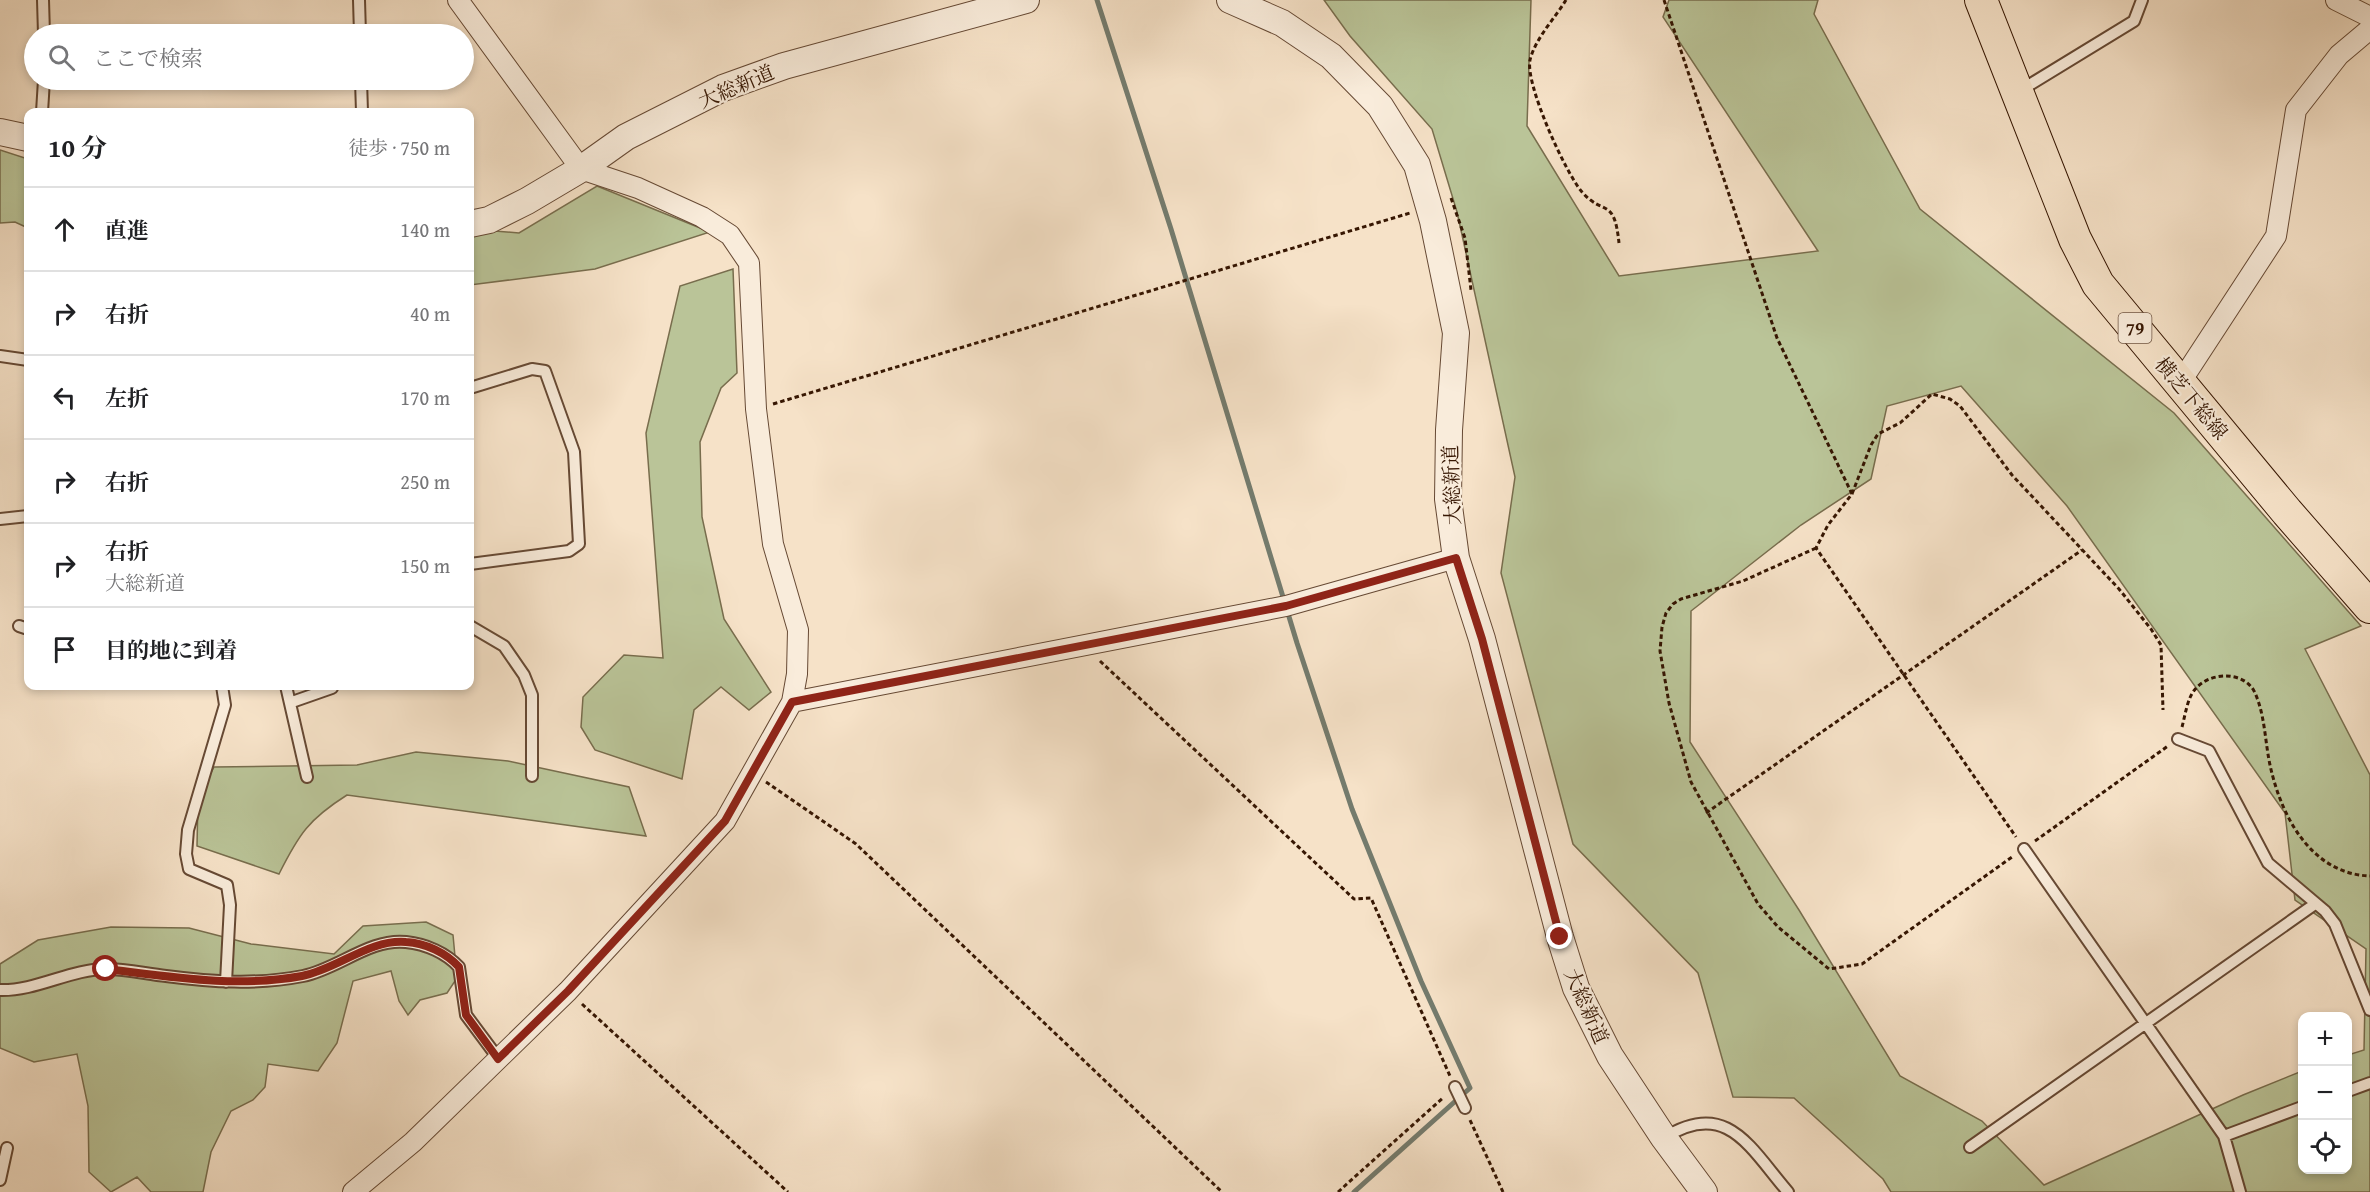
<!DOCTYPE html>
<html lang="ja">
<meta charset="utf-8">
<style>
body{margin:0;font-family:"Gentium Book Plus","Noto Serif JP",serif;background:#f2f2f2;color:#202124}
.controls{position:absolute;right:18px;bottom:18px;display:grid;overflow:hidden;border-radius:12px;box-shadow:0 3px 9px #0003}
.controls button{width:54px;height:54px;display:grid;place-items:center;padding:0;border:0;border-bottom:2px solid #e0e0e0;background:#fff;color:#202124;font:30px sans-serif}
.stop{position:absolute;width:18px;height:18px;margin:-14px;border:4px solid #8f2418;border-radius:50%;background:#fff}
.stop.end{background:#8f2418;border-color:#fff;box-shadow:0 2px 6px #0008}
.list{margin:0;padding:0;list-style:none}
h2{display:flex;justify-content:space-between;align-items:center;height:78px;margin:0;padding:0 24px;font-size:26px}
h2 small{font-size:20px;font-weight:400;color:#757577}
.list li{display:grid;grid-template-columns:39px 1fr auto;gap:18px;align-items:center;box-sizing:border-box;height:84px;padding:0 24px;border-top:2px solid #e0e0e0}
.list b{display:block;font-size:22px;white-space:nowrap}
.list p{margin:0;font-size:20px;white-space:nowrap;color:#757577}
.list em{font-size:20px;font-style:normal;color:#757577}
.icon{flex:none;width:33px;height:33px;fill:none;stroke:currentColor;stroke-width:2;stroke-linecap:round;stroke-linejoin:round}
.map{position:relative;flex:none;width:2370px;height:1192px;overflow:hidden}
.search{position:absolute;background:#fff;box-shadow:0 3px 9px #0003;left:24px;top:24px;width:450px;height:66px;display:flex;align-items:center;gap:15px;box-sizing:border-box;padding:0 21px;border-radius:33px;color:#757577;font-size:22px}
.panel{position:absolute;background:#fff;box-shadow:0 3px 9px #0003;left:24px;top:108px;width:450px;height:582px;border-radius:12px}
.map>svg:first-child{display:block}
</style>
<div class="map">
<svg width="2370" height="1192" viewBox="0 0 2370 1192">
<rect width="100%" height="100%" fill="#f6e2c8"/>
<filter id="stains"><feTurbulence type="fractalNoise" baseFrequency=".00333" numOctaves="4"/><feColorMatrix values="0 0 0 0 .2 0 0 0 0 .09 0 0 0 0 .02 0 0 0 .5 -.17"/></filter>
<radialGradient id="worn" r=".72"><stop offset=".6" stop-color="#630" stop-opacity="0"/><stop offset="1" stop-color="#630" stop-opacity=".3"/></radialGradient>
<path fill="#bac498" stroke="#786d4d" stroke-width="1.5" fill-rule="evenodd" d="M1324 0H1531L1527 126 1619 276 1818 251 1663 17 1669 0H1818L1814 14 1920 209 2174 413 2361 626 2305 649 2370 775V1192H1891L1883 1179 1794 1098 1733 1097 1698 973 1573 844 1501 573 1515 477 1457 212 1432 129 1350 36ZM1961 386 2067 506 2285 813 2295 900 2366 949 2364 1050 2348 1055V1170H2302V1071L2243 1095 2044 1185 1982 1121 1900 1076 1799 910 1690 742 1691 611 1801 525 1871 479 1887 406Z
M0 150 28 159V228L15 222 0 223Z
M597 186 710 232 595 269 470 285V229L519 233Z
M733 269 737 373 721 388 700 442 702 517 724 619 771 692 749 710 721 687 694 710 682 779 595 750 581 727 583 697 624 655 663 658 646 433 680 286Z
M416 752 508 761 629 787 646 836 347 795C309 819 299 834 279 874L197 846 198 798 214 767 357 765Z
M426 922 453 935 457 978 447 993 420 1000 408 1015 399 1001 391 971 353 981 337 1043 318 1071 268 1064 265 1087 253 1100 231 1111 211 1152 203 1192H151L137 1177 111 1192 89 1172 88 1106 77 1054 34 1062 0 1048V964L38 940 111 927 189 928 251 944 334 954 363 926Z"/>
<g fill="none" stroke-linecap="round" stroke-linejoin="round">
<path stroke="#747b6d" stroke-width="5" d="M1097 0 1171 229 1297 643 1352 809 1421 981 1470 1088 1354 1192"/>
<g stroke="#664934" stroke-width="14">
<path id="service" d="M43 0 44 34
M359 0 360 34
M361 80 362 112
M2021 90 2134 21 2142 0
M42 112 44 80
M0 356 28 360
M470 388 532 369 545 371 574 452 579 544 569 551 470 564
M0 519 28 516
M19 626 28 629
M470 626 504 646 524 675 532 695V776
M222 686 225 705 188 830 186 854 189 869 227 885 230 905 226 982
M286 686 307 777
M292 702 332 688
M2178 739 2209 751 2268 863 2325 911 2335 924 2370 1010
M2024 849 2224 1136 2240 1192
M0 990C37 991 70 969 107 969 126 969 147 974 166 976 212 982 257 985 303 976 338 969 370 938 406 942 426 944 446 953 459 967L466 1015 498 1058
M1455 1087 1465 1108
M2348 1091 2370 1083
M2224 1136 2302 1107
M1664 1138C1727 1098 1750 1148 1788 1192
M1970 1147 2315 904
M0 1180 7 1148"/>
</g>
<g stroke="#664934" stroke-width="22">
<path id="minor" d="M2336 0 2370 17
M2180 383 2276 236 2296 110 2339 55 2370 29
M792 702 1286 606 1456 558
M353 1192 413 1142 568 991 725 821 792 702 797 674 798 630 773 544 756 409 749 263 730 235 702 217 638 188 581 169 458 0"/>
</g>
<g stroke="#664934" stroke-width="28">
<path id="tertiary" d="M1230 0 1282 23 1331 56 1380 106 1417 165 1433 221 1456 333 1449 430 1448 499 1456 558 1482 639 1560 937 1576 988 1610 1056 1664 1138 1704 1192
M0 132 28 138
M470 224 489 220 527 201 581 169 626 137 723 88 784 66 1026 0"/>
</g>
<g stroke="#361602" stroke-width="34">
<path id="primary" d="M1981 0 2075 239 2098 284 2287 512 2370 607"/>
</g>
<path stroke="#361602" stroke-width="3" stroke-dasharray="4.5 3" stroke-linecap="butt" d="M1566 0C1555 18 1535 39 1530 60 1525 84 1565 172 1582 192 1604 217 1614 196 1619 243
M1664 0 1777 338 1852 494 1828 525 1816 548 2016 837
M1451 198 1465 238 1471 290
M773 404 1410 213
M1852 494 1871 445 1878 434 1900 423 1932 394 1950 399 1960 406 2012 475 2119 589 2151 629 2161 645 2163 710
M1816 548 1743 581 1681 599 1673 604 1666 613 1662 627 1660 651 1669 703 1691 782 1758 904 1778 927 1829 969 1862 964 2012 857
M1100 661 1354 899 1371 898 1450 1076
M2182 727C2185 716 2187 701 2193 692 2207 671 2245 670 2255 693 2265 715 2265 742 2270 765 2281 816 2311 874 2370 876
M766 782 856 844 1222 1192
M1706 813 2082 550
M2035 841 2168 746
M582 1004 788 1192
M1470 1120 1503 1192
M1338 1192 1444 1097"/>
<use href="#service" stroke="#f9ecdb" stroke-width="10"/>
<use href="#minor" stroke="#f9ecdb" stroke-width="20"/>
<use href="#tertiary" stroke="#f9ecdb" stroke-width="26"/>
<use href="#primary" stroke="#f6e2c8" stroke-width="32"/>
</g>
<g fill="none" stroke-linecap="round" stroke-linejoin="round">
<path stroke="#8f2418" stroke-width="8" d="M106 969C172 977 236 988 302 976 338 969 369 939 406 942 426 943 446 953 459 967L466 1015 498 1059 568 991 725 821 792 702 1286 606 1456 558 1482 639 1560 937"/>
</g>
<g text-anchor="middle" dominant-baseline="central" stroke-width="4.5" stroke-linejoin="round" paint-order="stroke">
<rect fill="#f9ecdb" stroke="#705643" stroke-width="1.5" x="2118.5" y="313" width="33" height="30" rx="4.5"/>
<g font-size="18" font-weight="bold" fill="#361602">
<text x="2135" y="328">79</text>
</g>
<g font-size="20" fill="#361602" stroke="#f9ecdb">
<text transform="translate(736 86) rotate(-23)">大総新道</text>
<text transform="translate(2192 398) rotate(50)">横芝下総線</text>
<text transform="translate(1451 485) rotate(-92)">大総新道</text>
<text transform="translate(1587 1006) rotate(66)">大総新道</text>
</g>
</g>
<rect width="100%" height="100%" filter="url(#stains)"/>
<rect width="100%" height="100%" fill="url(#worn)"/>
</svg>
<div class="controls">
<button>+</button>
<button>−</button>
<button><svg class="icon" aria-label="locate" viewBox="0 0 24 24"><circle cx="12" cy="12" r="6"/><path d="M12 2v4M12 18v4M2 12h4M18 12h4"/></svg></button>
</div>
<div class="stop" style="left:106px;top:969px"></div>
<div class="stop end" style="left:1560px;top:937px"></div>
<div class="search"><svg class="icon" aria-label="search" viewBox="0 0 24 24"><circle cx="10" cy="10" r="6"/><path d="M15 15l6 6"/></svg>ここで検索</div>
<section class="panel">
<h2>10 分<small>徒歩 · 750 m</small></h2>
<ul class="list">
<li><svg class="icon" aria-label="ahead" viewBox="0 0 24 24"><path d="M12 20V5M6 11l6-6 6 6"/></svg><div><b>直進</b></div><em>140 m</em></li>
<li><svg class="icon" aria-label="right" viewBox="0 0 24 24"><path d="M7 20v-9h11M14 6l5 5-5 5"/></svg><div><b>右折</b></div><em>40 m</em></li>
<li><svg class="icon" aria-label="left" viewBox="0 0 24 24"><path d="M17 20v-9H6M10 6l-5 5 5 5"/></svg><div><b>左折</b></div><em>170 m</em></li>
<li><svg class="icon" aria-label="right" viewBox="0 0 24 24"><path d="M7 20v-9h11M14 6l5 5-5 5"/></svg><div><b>右折</b></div><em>250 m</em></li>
<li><svg class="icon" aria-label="right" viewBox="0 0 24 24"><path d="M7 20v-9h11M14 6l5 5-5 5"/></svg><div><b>右折</b><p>大総新道</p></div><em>150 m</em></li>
<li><svg class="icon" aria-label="arrive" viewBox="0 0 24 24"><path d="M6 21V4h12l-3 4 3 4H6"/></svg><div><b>目的地に到着</b></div></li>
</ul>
</section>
</div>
